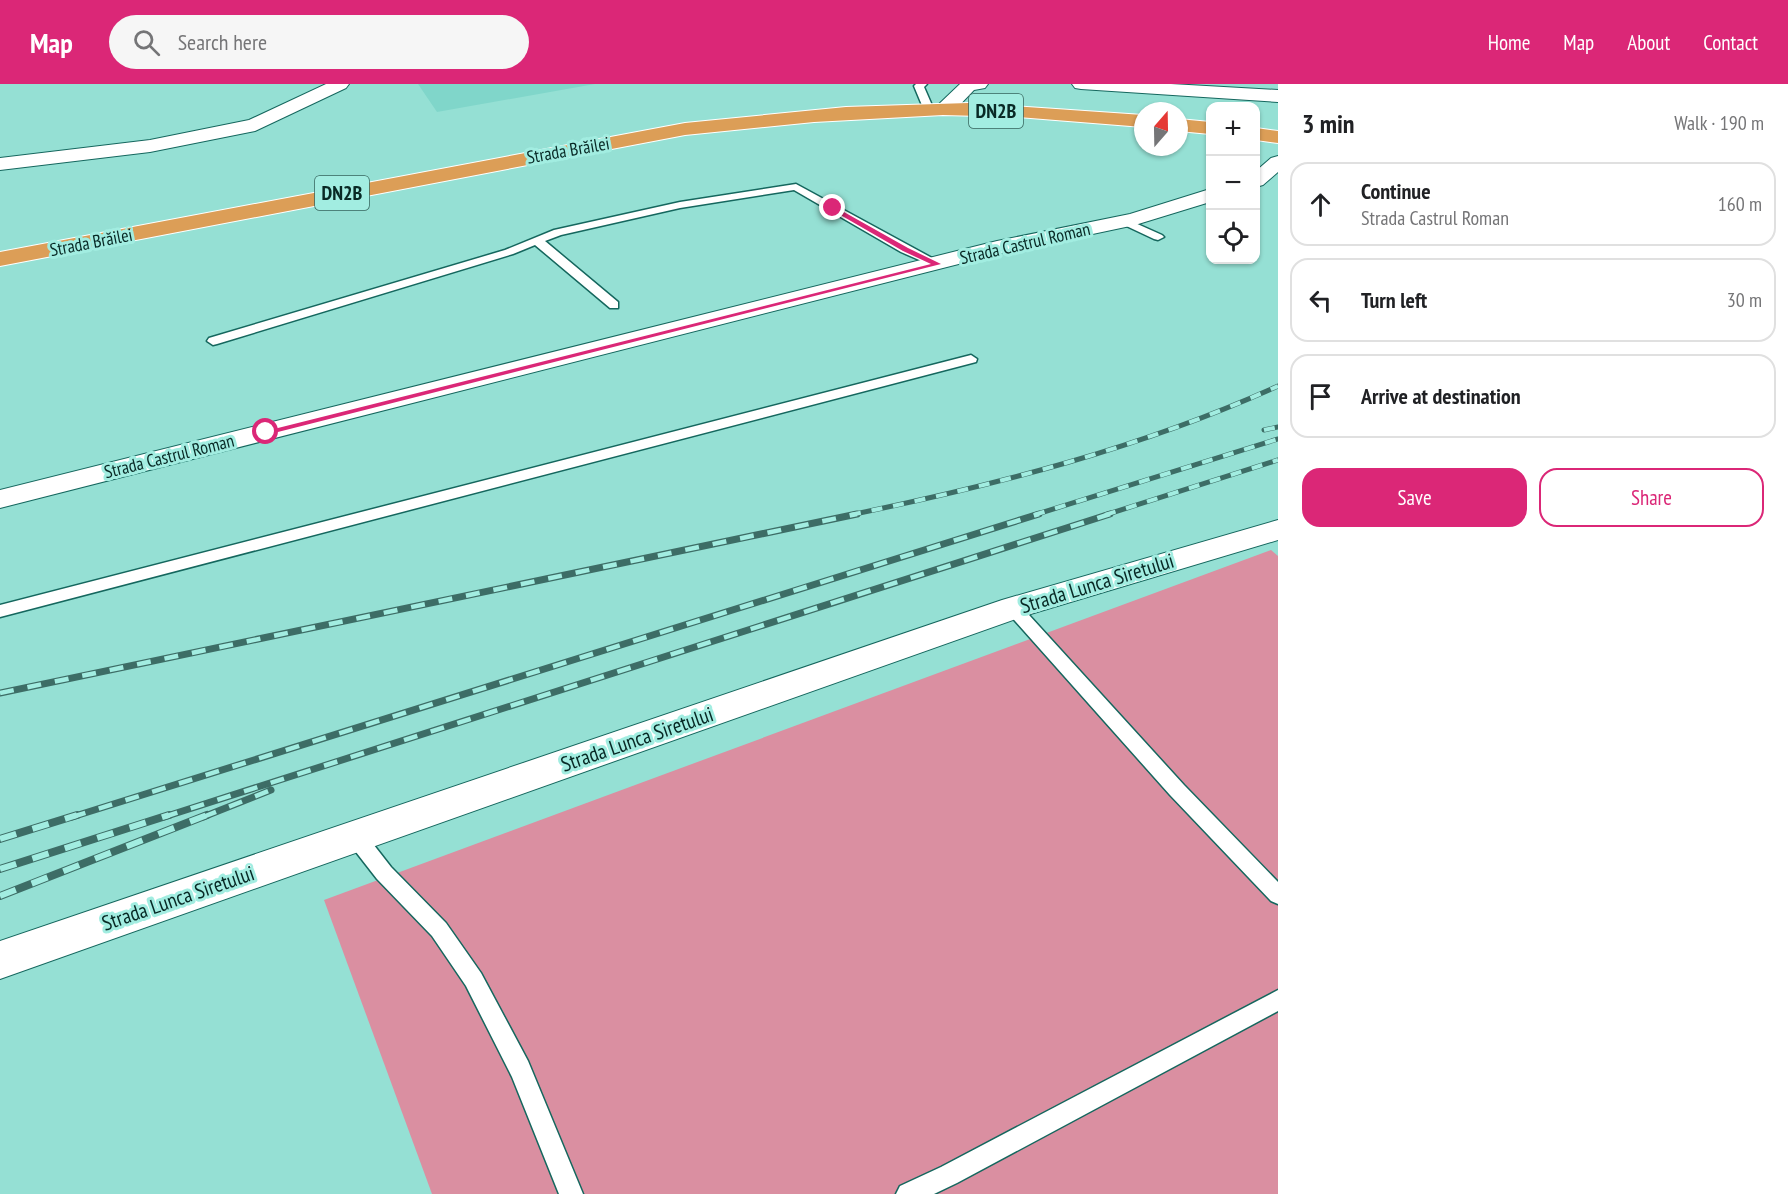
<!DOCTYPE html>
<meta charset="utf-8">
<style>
body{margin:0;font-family:"PT Sans Narrow",sans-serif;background:#f6f6f6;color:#202124}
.controls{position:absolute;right:18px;top:18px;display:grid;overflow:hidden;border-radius:12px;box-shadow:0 2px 4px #0004}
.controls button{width:54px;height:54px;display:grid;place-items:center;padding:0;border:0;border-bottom:2px solid #e0e0e0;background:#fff;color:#202124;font:30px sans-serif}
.compass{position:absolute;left:1134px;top:18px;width:54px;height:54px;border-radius:50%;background:#fff;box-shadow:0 2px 4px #0004;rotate:20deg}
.stop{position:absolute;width:18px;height:18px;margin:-14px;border:4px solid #db2777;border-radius:50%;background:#fff}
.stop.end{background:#db2777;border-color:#fff;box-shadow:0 2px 6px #0008}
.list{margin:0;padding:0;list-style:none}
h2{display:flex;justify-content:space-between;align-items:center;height:78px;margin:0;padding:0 24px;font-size:26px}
h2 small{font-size:20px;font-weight:400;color:#757577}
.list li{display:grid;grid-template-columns:39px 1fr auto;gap:18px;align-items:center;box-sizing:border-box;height:84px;margin:0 12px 12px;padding:0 12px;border:2px solid #e0e0e0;border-radius:18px}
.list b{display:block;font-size:22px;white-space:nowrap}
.list p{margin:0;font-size:20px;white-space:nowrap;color:#757577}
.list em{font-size:20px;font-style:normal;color:#757577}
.actions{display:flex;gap:12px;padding:18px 24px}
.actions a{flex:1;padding:14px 0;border:2px solid #db2777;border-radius:18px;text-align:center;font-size:21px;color:#db2777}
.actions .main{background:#db2777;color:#fff}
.icon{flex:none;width:33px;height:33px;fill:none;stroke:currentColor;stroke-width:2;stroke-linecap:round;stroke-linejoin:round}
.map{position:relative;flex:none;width:1278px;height:1110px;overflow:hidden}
header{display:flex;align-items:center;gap:36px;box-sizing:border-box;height:84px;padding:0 30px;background:#db2777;color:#fff}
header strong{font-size:28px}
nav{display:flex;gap:33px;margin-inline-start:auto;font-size:21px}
.search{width:420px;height:54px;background:#f6f6f6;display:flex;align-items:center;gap:15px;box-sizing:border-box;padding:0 21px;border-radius:33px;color:#757577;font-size:22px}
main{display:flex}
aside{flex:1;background:#fff}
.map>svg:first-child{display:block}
</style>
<header>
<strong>Map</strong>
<div class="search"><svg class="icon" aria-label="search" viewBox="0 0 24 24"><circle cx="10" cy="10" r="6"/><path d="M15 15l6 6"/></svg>Search here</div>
<nav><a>Home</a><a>Map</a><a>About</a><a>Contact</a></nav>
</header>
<main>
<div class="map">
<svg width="1278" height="1110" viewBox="0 0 1278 1110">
<rect width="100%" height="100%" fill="#95e0d4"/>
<path fill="#80d6ca" d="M418 0H595L437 28Z"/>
<path fill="#da8fa1" d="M1271 466 1278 472V1110H432L324 816Z"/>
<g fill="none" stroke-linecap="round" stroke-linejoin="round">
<g stroke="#15675e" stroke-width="3">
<path id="service" d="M916 0H927L924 3 934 26 932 28 924 26 914 2Z
M796 100 943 180 941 182H933L901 168 794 106 680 124 561 151 545 157 618 218V224H610L535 161 513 170 217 260 213 261 207 257 209 254 505 166 554 146 680 118Z
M1124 134 1162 151 1164 153 1158 156 1154 155 1120 139V135Z
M971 271 977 275 976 278 0 533V521Z
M1013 518 1019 520 1184 701 1278 798V820L1271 817 1170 711 1007 528 1005 524 1007 520Z
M356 745 363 747 391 783 446 839 481 889 528 977 583 1110H559L512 993 466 902 432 852 377 795 349 759 346 753 349 747Z
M1278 906V927L957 1099 934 1110H896L900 1102 941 1083Z"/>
</g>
<g stroke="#15675e" stroke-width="2">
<path id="minor" d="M326 0H349L346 4 255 47 150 68 0 86V74L150 56 249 36Z
M960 0H988L985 4 974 6 952 29H938L936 25 938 21Z
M1072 0H1171L1278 6V18L1081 5 1075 4Z
M1278 72V88L1263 101 1256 103V87L1271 74Z
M1210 105V118L1135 141 998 170 0 424V406L997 157 1130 130Z"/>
</g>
<g stroke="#15675e" stroke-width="2">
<path id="tertiary" d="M1278 436V456L1024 532 0 895V857L1002 516Z"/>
</g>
<g stroke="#fff" stroke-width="2">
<path id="trunk" d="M968 19 1143 31V43L1018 33 943 31 814 38 685 51 0 182V168L685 39 846 23Z
M1179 35 1210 38V50L1179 47Z
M1256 44 1278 47V59L1256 56Z"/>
</g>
<use href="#service" fill="#fff" fill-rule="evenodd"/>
<use href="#minor" fill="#fff" fill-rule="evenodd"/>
<use href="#tertiary" fill="#fff" fill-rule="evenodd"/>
<use href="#trunk" fill="#dc9e57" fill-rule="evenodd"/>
<g stroke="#3d6d66" stroke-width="5">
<path id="rail-far2" d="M1264 346 1278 343
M850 431C996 401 1141 364 1278 302
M1034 431 1278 355
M1105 431 1278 376"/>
</g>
<g stroke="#3d6d66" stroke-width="7">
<path id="rail-far1" d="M0 609 857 430
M72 733 1039 430
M164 733 1110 430
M203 733 271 706"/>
</g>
<g stroke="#3d6d66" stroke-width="8">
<path id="rail" d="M0 755 77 731
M0 785 169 731
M0 812 207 731"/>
</g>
<use href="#rail-far2" stroke="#a2ede1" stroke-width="4" stroke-dasharray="11" stroke-linecap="butt"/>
<use href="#rail-far1" stroke="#a2ede1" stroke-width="4.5" stroke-dasharray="14" stroke-linecap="butt"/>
<use href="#rail" stroke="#a2ede1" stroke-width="6" stroke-dasharray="17" stroke-linecap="butt"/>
</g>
<path fill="#db2777" d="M830 123H835L908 164 941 180 266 351 262 348 931 180 903 167 830 125Z"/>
<g text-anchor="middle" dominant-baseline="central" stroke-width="6" stroke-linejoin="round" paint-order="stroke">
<g font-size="18" fill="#082925" stroke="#a2ede1">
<text transform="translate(568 66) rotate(-10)">Strada Brăilei</text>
<text transform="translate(91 158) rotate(-11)">Strada Brăilei</text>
<text transform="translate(1025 159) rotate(-13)">Strada Castrul Roman</text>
<text transform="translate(169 372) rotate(-14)">Strada Castrul Roman</text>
</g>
<g fill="#a2ede1" stroke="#36645d" stroke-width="1.5">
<rect x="969" y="10" width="54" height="34" rx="4.5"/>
<rect x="315" y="92" width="54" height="34" rx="4.5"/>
</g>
<g font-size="20" font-weight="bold" fill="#082925">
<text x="996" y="27">DN2B</text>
<text x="342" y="109">DN2B</text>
</g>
<g font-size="21" fill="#082925" stroke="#a2ede1">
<text transform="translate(1097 499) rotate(-17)">Strada Lunca Siretului</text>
<text transform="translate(637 655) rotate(-19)">Strada Lunca Siretului</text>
<text transform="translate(178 814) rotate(-19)">Strada Lunca Siretului</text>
</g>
</g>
</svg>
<div class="controls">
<button>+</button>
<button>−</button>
<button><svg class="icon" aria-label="locate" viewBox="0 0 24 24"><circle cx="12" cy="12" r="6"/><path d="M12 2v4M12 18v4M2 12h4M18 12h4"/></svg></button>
</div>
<svg class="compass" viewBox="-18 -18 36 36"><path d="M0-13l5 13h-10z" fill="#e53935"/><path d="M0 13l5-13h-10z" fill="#757577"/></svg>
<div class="stop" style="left:266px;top:348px"></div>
<div class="stop end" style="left:833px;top:124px"></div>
</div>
<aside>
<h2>3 min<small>Walk · 190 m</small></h2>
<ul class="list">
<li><svg class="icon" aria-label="ahead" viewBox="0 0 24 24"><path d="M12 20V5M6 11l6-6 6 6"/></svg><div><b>Continue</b><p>Strada Castrul Roman</p></div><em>160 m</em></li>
<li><svg class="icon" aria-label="left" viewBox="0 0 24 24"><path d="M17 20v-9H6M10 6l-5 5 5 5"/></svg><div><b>Turn left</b></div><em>30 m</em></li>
<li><svg class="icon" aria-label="arrive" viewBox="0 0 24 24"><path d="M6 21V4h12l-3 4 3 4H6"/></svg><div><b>Arrive at destination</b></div></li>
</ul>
<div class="actions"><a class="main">Save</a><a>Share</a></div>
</aside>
</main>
